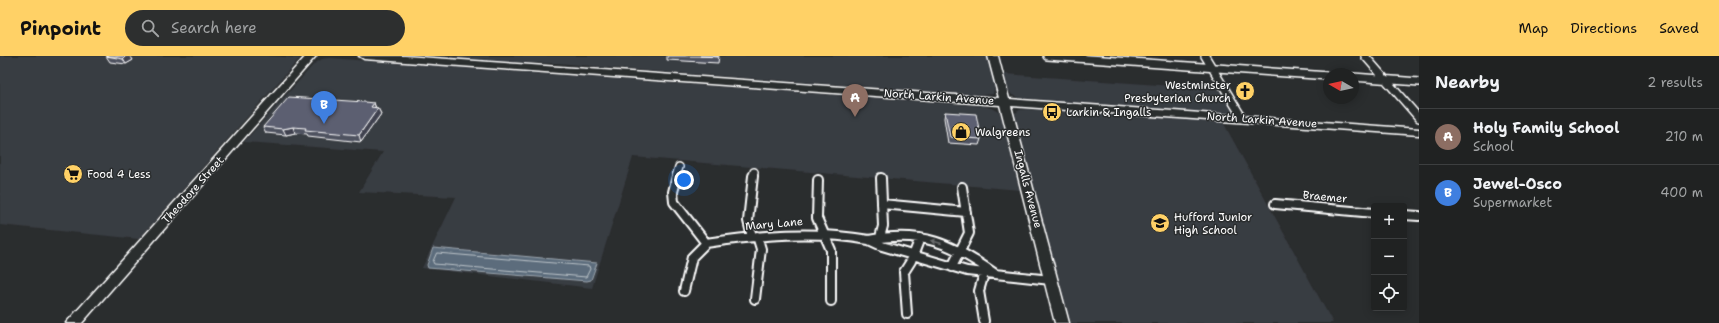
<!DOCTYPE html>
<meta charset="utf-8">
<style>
body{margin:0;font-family:"Shantell Sans",sans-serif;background:#2d2f2f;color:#f1f3f6}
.controls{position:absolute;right:12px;bottom:12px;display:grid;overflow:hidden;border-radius:4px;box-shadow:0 2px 10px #0003}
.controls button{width:36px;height:36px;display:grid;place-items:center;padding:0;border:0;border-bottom:1px solid #3d3f40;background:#202222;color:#f1f3f6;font:20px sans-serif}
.compass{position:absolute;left:1323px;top:12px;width:36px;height:36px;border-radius:50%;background:#202222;box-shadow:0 2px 10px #0003;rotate:279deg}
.you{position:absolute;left:684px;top:124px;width:14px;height:14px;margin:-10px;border:3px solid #fff;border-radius:50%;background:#1a73e8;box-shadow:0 0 0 6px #1a73e833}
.badge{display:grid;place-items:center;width:26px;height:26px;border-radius:50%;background:#ffd166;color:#fff;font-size:13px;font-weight:700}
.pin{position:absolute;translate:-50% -33px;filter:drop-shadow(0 1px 2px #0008)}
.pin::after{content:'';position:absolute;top:21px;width:14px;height:12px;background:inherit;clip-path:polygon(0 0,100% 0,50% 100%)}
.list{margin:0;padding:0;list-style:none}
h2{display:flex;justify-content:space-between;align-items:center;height:52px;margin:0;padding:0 16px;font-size:17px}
h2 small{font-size:13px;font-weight:400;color:#a2a4a5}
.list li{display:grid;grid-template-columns:26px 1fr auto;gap:12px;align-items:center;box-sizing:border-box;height:56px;padding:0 16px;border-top:1px solid #3d3f40}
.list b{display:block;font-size:15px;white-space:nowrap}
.list p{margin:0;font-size:13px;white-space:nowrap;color:#a2a4a5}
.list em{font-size:13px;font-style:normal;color:#a2a4a5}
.icon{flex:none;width:22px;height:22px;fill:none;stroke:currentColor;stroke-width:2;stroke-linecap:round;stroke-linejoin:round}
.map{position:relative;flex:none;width:1419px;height:267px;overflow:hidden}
header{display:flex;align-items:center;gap:24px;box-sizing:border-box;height:56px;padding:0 20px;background:#ffd166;color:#111}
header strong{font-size:19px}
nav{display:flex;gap:22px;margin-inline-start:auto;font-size:14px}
.search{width:280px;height:36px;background:#2d2f2f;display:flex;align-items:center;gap:10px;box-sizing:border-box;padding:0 14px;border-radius:22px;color:#a2a4a5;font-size:15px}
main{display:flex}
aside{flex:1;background:#202222}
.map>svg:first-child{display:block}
</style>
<header>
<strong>Pinpoint</strong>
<div class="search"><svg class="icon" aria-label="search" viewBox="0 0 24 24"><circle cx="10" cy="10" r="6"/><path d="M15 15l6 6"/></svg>Search here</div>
<nav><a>Map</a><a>Directions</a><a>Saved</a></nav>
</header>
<main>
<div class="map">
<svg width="1419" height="267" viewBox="0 0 1419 267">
<rect width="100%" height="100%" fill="#2a2d2e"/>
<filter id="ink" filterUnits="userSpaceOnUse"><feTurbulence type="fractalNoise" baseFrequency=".025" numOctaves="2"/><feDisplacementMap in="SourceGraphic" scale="8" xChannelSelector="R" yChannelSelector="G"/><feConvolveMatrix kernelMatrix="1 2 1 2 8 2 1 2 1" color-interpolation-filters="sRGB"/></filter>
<g filter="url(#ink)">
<path fill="#393c42" d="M0 0H267L300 2 139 183 0 169Z
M434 0H987L995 31 993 38 981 39 621 13 558 7H529Z
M329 2 984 50 994 53 1001 57 1020 134 633 101 592 232 422 212 456 141 359 136 383 96 244 86 314 8 322 3Z
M1004 18 1229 34 1246 59 1019 42 1012 39 1008 34Z
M1027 53 1223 66 1333 267H1070L1014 62 1015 57 1020 54Z"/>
<path fill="#5b6c7b" stroke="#9da7b0" d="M433 192 597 207 591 224 587 225 428 212 427 209Z"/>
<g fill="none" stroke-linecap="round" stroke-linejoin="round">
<path stroke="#bdc4ca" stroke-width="1" d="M437 197 589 210 590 213 586 221 434 208 433 206Z"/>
<g stroke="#fff" stroke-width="10">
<path id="street-far1" d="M1047 0 1329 20
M1205 0 1243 63
M1365 0 1419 62
M1353 21 1419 26
M676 121 679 111
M753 121 754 116"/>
</g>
<g stroke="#fff" stroke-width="12">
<path id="street" d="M677 120 673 136 674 146 706 187
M818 124 817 162 831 194V245
M882 148 966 156
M1275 148 1374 157
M1404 159 1419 160
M752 181 748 165 753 120
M879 185 883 170 881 122
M706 187C761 179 814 174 869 184
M952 211 969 177 962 131
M994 217C951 187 922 174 869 184L882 190 967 215 1051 224
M684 235 692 201 706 187
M755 243 761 193 757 180
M907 258 904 216 911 205 920 182
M984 265 979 235 985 214"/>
</g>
<g stroke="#fff" stroke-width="3">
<path id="secondary" d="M306 0H316L82 267H66Z
M359 0H405L999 42 988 0H998L1009 43 1419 73V79L1011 50 1069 267H1055L1000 49 364 3Z"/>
</g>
<use href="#street-far1" stroke="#2a2d2e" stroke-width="7"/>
<use href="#street" stroke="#2a2d2e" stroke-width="8"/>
<use href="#secondary" fill="#2a2d2e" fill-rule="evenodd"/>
</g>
<path fill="#4f5261" stroke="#fff" d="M106 0H130L133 4 126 8 110 6Z
M667 0H719L718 7 667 4Z
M374 47 376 52H378L381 58 361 86 308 80 307 78 295 77 286 79 266 77 263 71Z
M945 56 981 83 979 89 948 87 944 62Z"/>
<path fill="#40424f" stroke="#fff" d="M126 0H130L133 4 126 8 123 3Z
M374 47 376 53 371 51Z
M378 52 381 58 361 86 359 79Z
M293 71 295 77 286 79 283 73Z"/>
<path fill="#5c5f71" stroke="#fff" d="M106 0H126L123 3Z
M700 0H718V1Z
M289 41 364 46 374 47 371 51 378 52 359 79 305 74 306 72 293 71 283 73 263 71Z
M945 56 976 58 981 83 950 81Z"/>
<defs><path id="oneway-solid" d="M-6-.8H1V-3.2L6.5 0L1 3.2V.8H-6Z"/></defs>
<use fill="#6a6c6d" href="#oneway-solid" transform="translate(936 186) rotate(-165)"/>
</g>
<defs>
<g id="church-disc" transform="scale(1)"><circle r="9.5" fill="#ffd166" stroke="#2a2d2e"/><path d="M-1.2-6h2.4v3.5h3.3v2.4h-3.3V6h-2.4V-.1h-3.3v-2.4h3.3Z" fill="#111"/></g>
<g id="bus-disc" transform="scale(1)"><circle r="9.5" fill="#ffd166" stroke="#2a2d2e"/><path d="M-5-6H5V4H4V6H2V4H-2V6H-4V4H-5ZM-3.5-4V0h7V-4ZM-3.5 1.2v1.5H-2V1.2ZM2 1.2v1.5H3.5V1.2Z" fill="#111"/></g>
<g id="shop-disc" transform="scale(1)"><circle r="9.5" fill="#ffd166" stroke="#2a2d2e"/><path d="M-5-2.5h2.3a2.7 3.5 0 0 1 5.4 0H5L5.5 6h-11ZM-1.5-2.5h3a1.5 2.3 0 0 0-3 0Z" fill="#111"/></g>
<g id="supermarket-disc" transform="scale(1)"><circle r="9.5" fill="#ffd166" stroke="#2a2d2e"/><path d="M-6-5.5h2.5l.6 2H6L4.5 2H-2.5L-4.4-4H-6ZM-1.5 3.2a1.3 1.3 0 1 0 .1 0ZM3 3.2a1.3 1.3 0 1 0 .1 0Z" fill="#111"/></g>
<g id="school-disc" transform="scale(1)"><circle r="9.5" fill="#ffd166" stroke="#2a2d2e"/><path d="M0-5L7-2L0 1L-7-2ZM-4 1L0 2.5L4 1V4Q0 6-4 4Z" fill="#111"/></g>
</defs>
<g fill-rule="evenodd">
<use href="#church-disc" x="1245" y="35"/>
<use href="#bus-disc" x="1052" y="56"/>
<use href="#shop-disc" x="961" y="76"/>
<use href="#supermarket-disc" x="73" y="118"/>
<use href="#school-disc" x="1160" y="167"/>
</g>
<g text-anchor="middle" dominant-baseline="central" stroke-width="3" stroke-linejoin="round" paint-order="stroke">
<g font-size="11" fill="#fff" stroke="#2a2d2e" text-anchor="start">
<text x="1231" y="29" text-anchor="end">Westminster<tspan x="1231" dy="13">Presbyterian Church</tspan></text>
<text x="1066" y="56">Larkin &amp; Ingalls</text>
<text x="975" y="76">Walgreens</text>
<text x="87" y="118">Food 4 Less</text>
<text x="1174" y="161">Hufford Junior<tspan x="1174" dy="13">High School</tspan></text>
</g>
<g font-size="11" fill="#fff" stroke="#2a2d2e">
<text transform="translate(939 41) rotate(4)">North Larkin Avenue</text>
<text transform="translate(1262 64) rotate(4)">North Larkin Avenue</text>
<text transform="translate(1028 133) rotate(75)">Ingalls Avenue</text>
<text transform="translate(193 134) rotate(-48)">Theodore Street</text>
<text transform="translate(1325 141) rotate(5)">Braemer</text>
<text transform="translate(774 168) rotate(-5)">Mary Lane</text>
</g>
</g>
</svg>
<div class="controls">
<button>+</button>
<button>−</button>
<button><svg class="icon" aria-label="locate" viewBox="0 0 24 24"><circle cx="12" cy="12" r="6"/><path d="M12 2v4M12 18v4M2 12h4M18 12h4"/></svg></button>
</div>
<svg class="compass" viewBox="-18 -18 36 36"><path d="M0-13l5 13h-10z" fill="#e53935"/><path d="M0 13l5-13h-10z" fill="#a2a4a5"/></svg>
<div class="you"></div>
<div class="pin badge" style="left:855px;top:61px;background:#8d6e63">A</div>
<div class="pin badge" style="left:324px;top:68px;background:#3f7fe0">B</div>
</div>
<aside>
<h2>Nearby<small>2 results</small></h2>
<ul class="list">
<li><span class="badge" style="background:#8d6e63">A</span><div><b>Holy Family School</b><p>School</p></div><em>210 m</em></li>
<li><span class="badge" style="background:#3f7fe0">B</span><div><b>Jewel-Osco</b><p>Supermarket</p></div><em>400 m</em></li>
</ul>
</aside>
</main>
